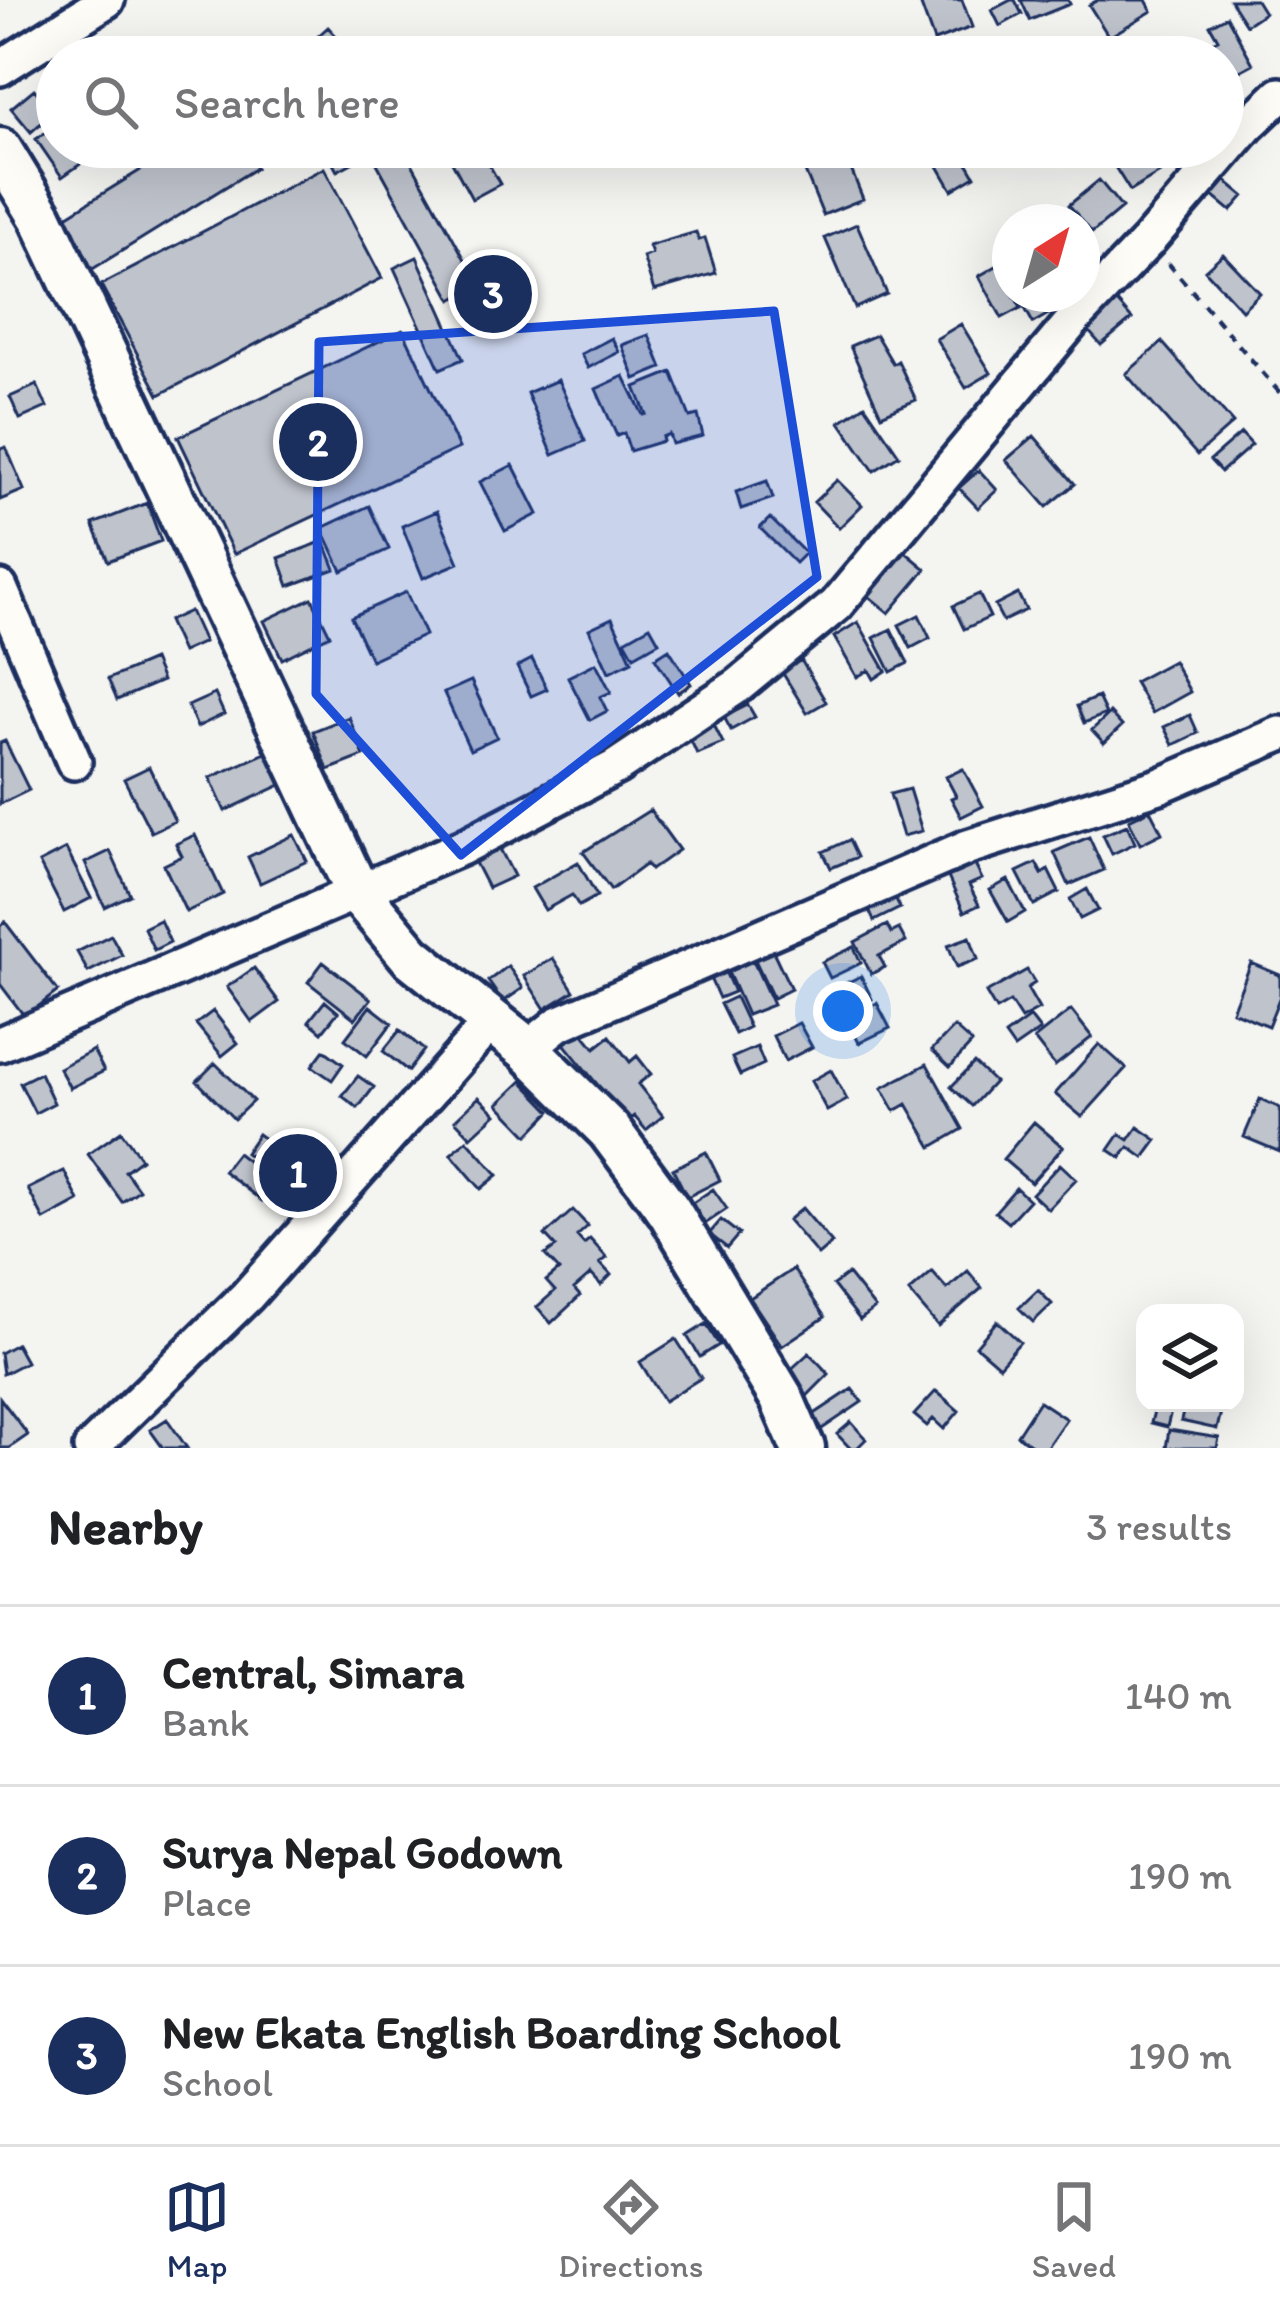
<!DOCTYPE html>
<style>
body{margin:0;font-family:Itim,sans-serif;background:#f6f6f6;color:#202124}
.controls{position:absolute;right:36px;bottom:36px;display:grid;overflow:hidden;border-radius:24px;box-shadow:0 12px 48px #0002}
.controls button{width:108px;height:108px;display:grid;place-items:center;padding:0;border:0;border-bottom:3px solid #e0e0e0;background:#fff;color:#202124;font:60px sans-serif}
.compass{position:absolute;left:992px;top:204px;width:108px;height:108px;border-radius:50%;background:#fff;box-shadow:0 12px 48px #0002;rotate:37deg}
.you{position:absolute;left:843px;top:1011px;width:42px;height:42px;margin:-30px;border:9px solid #fff;border-radius:50%;background:#1a73e8;box-shadow:0 0 0 18px #1a73e833}
.badge{display:grid;place-items:center;width:78px;height:78px;border-radius:50%;background:#1b2f5e;color:#fff;font-size:39px;font-weight:700}
.pin{position:absolute;translate:-50% -50%;border:6px solid #fff;box-shadow:0 3px 12px #0006}
.list{margin:0;padding:0;list-style:none}
h2{display:flex;justify-content:space-between;align-items:center;height:156px;margin:0;padding:0 48px;font-size:51px}
h2 small{font-size:39px;font-weight:400;color:#757577}
.list li{display:grid;grid-template-columns:78px 1fr auto;gap:36px;align-items:center;box-sizing:border-box;height:180px;padding:0 48px;border-top:3px solid #e0e0e0}
.list b{display:block;font-size:45px;white-space:nowrap}
.list p{margin:0;font-size:39px;white-space:nowrap;color:#757577}
.list em{font-size:39px;font-style:normal;color:#757577}
.icon{flex:none;width:66px;height:66px;fill:none;stroke:currentColor;stroke-width:2;stroke-linecap:round;stroke-linejoin:round}
.map{position:relative;flex:none;width:1280px;height:1448px;overflow:hidden}
.search{position:absolute;background:#fff;box-shadow:0 12px 48px #0002;left:36px;right:36px;top:36px;height:132px;display:flex;align-items:center;gap:30px;box-sizing:border-box;padding:0 42px;border-radius:66px;color:#757577;font-size:45px}
.sheet{height:696px;background:#fff}
nav{display:flex;justify-content:space-around;align-items:center;box-sizing:border-box;height:168px;border-top:3px solid #e0e0e0;background:#fff;font-size:33px;color:#757577}
nav a{display:grid;justify-items:center;gap:6px}
nav .on{color:#1b2f5e}
.map>svg:first-child{display:block}
</style>
<div class="map">
<svg width="1280" height="1448" viewBox="0 0 1280 1448">
<rect width="100%" height="100%" fill="#f4f4f1"/>
<filter id="ink" filterUnits="userSpaceOnUse"><feTurbulence type="fractalNoise" baseFrequency=".00833" numOctaves="2"/><feDisplacementMap in="SourceGraphic" scale="24" xChannelSelector="R" yChannelSelector="G"/><feConvolveMatrix kernelMatrix="1 2 1 2 8 2 1 2 1" color-interpolation-filters="sRGB"/></filter>
<g filter="url(#ink)">
<path fill="#bfc3cc" stroke="#1b2f5e" stroke-width="3" d="M919 0H962L972 27 934 41Z
M1011 0H1015L1022 14 1000 26 992 10Z
M1021 0H1068L1070 4 1030 20Z
M1098 0H1146L1152 11 1109 37 1089 5Z
M1230 0H1256L1264 13 1246 25Z
M1227 16 1253 64 1223 80V57H1206L1201 48 1218 39 1210 25Z
M328 27 355 57H295Z
M34 89 54 112 31 132 11 108Z
M57 124V147H105L62 177 36 139Z
M178 147H243L256 168 91 270 60 220Z
M324 147H360L365 156 337 171Z
M368 147H403L479 285 452 300Z
M444 147H479L500 184 472 199Z
M795 147H842L863 199 823 215Z
M927 147H958L975 176 952 190Z
M1112 147H1157L1170 167 1130 191 1105 151Z
M324 168 382 278 159 395 101 285Z
M1220 176 1244 196 1231 211 1207 191Z
M1099 180 1122 208 1092 233 1069 205Z
M857 224 887 294 855 308 825 238Z
M696 232 699 240 705 238 716 273 654 291 643 257 652 254 649 246Z
M1223 254 1260 293 1242 310 1205 270Z
M417 257 463 359 440 369 394 268Z
M998 265 1021 308 1002 318 979 276Z
M1017 294H1042L1052 312 1033 323Z
M1116 301 1132 319 1101 345 1085 327Z
M961 324 991 373 966 388 936 339Z
M403 330 459 448 234 554 178 437Z
M649 335 662 368 635 379 622 345Z
M876 335 893 364 898 361 916 400 881 415 850 346Z
M612 338 619 352 588 368 581 354Z
M1162 342 1233 423 1197 455 1126 374Z
M672 372 690 417 698 415 703 436 672 444 669 434 662 437 663 441 630 451 624 433 617 436 596 389 624 376 643 415 646 414 635 387Z
M558 380 585 441 553 455 527 393Z
M37 385 47 407 20 419 10 397Z
M865 405 899 455 874 471 840 422Z
M1241 433 1252 445 1221 472 1210 460Z
M1034 436 1075 484 1047 507 1006 460Z
M6 447 24 490 0 500V449Z
M513 465 538 514 505 531 480 482Z
M979 470 997 490 978 508 959 488Z
M837 480 862 505 839 528 814 502Z
M767 481 773 498 741 509 736 492Z
M147 503 161 541 108 561 93 524Z
M369 506 389 549 342 571 322 528Z
M437 511 459 563 423 578 402 526Z
M770 518 805 553 795 563 760 528Z
M324 541 335 569 289 586 279 558Z
M903 550 926 569 889 613 866 594Z
M406 592 425 635 371 660 351 617Z
M979 594 990 617 964 629 953 606Z
M1018 594 1026 610 1003 621 995 606Z
M312 598 330 635 282 659 264 621Z
M190 611 204 642 182 652 168 621Z
M919 615 930 638 911 648 899 625Z
M612 618 632 661 609 672 589 629Z
M858 622 886 671 874 679 869 670 857 677 834 637Z
M650 626 659 642 634 656 625 640Z
M891 629 908 663 891 672 874 638Z
M669 649 691 684 678 693 655 658Z
M532 659 547 689 531 696 517 667Z
M153 660 162 681 117 700 108 679Z
M801 660 826 702 807 713 782 672Z
M1173 661 1190 692 1152 713 1134 682Z
M596 663 611 692 600 697 607 711 590 720 568 677Z
M471 681 497 737 470 750 444 693Z
M215 694 224 714 197 727 188 706Z
M1098 697 1106 714 1084 723 1077 706Z
M748 705 755 717 731 730 724 717Z
M1110 713 1122 726 1104 743 1092 730Z
M1190 715 1198 733 1173 745 1164 727Z
M349 717 364 756 328 770 313 731Z
M714 725 723 743 697 754 689 736Z
M5 741 29 790 0 804V743Z
M268 752 283 784 225 811 210 778Z
M149 767 175 821 151 832 124 779Z
M963 769 983 806 961 817 951 798 956 796 946 777Z
M909 789 922 831 903 836 890 794Z
M650 810 679 850 651 870 646 864 611 890 583 852Z
M1150 810 1162 833 1140 844 1129 820Z
M1127 825 1135 843 1112 854 1103 835Z
M195 835 223 894 186 912 164 865 182 856 176 844Z
M294 835 307 861 260 883 248 857Z
M1089 837 1104 870 1069 885 1054 852Z
M849 840 857 857 831 868 823 852Z
M497 843 514 876 488 888 471 855Z
M66 849 91 898 64 912 39 863Z
M110 851 130 895 105 907 85 863Z
M578 862 597 896 579 906 572 895 545 910 532 888Z
M1036 863 1042 874 1048 870 1059 892 1034 905 1017 872Z
M975 865 982 879 969 885 979 905 964 912 948 877Z
M1008 880 1025 912 1008 922 990 890Z
M1087 889 1098 910 1080 919 1070 899Z
M891 891 900 908 874 921 866 903Z
M160 920 170 942 154 950 144 928Z
M5 922 58 991 25 1017 0 984V926Z
M887 925 891 933 899 929 906 942 879 956 885 967 871 974 855 942Z
M111 935 122 955 88 972 77 952Z
M970 937 978 959 957 967 948 945Z
M854 947 861 963 830 978 822 962Z
M773 951 791 989 773 998 755 960Z
M553 958 574 991 545 1009 524 976Z
M753 961 773 1005 747 1015 728 972Z
M323 962 371 999 355 1019 308 982Z
M1251 963 1280 975V996L1268 1026 1232 1011Z
M508 966 523 988 503 1002 488 981Z
M723 967 734 992 719 998 708 974Z
M254 968 279 1002 252 1022 227 987Z
M1027 970 1035 983 1027 988 1039 1009 1021 1019 1010 1002 996 1010 986 993Z
M861 976 872 999 847 1011 836 988Z
M735 997 749 1027 735 1034 720 1004Z
M325 1001 338 1012 322 1032 309 1021Z
M877 1003 890 1028 859 1043 854 1033 865 1027 857 1013Z
M370 1006 392 1023 367 1056 345 1039Z
M1071 1010 1092 1037 1055 1066 1034 1039Z
M213 1011 238 1043 222 1056 196 1024Z
M1030 1017 1040 1030 1014 1048 1005 1035Z
M799 1023 812 1047 785 1061 773 1036Z
M578 1027 595 1048 610 1036 630 1062 637 1056 651 1074 638 1084 663 1116 646 1130 634 1116 627 1121 561 1040Z
M954 1027 972 1043 950 1067 932 1050Z
M400 1030 424 1050 408 1071 383 1051Z
M1099 1044 1126 1068 1082 1117 1055 1094Z
M757 1047 764 1064 740 1075 732 1058Z
M93 1050 104 1071 70 1088 59 1068Z
M324 1050 343 1064 332 1080 312 1066Z
M215 1063 253 1101 234 1119 197 1081Z
M974 1063 994 1082 972 1106 951 1087Z
M927 1064 963 1129 932 1147 907 1104 895 1111 882 1088Z
M831 1070 847 1100 827 1111 811 1081Z
M40 1073 54 1103 35 1113 20 1083Z
M358 1076 374 1087 358 1108 342 1096Z
M522 1081 551 1111 528 1135 498 1104Z
M479 1097 496 1114 471 1137 455 1120Z
M1260 1099 1280 1108V1152L1244 1137Z
M1034 1122 1063 1147 1031 1183 1003 1159Z
M1138 1127 1157 1140 1144 1158 1129 1147 1121 1158 1109 1150 1120 1134 1129 1140Z
M121 1131 141 1159 125 1171 139 1190 122 1202 88 1154Z
M258 1134 300 1165 287 1183 245 1153Z
M467 1140 498 1175 481 1189 451 1154Z
M706 1152 720 1180 687 1197 673 1169Z
M237 1153 276 1183 262 1201 223 1171Z
M1060 1164 1076 1179 1048 1209 1032 1194Z
M64 1171 79 1201 44 1220 28 1189Z
M1016 1188 1029 1200 1008 1223 995 1212Z
M713 1189 727 1209 702 1226 688 1206Z
M802 1208 832 1243 818 1255 788 1220Z
M573 1210 588 1226 577 1236 584 1244 590 1239 607 1258 600 1263 611 1275 601 1285 591 1274 574 1289 580 1296 551 1323 537 1307 555 1291 546 1281 559 1270 545 1255 556 1247 545 1235Z
M721 1220 739 1234 727 1248 709 1234Z
M793 1269 825 1317 782 1346 750 1298Z
M968 1271 982 1288 938 1326 909 1292 932 1272 947 1289Z
M848 1274 875 1308 860 1320 833 1285Z
M1038 1290 1052 1304 1033 1322 1019 1308Z
M997 1321 1020 1342 999 1366 976 1346Z
M706 1324 719 1345 700 1357 687 1336Z
M676 1339 701 1378 664 1401 640 1362Z
M16 1344 26 1362 3 1374 0 1353Z
M809 1353 829 1374 807 1396 786 1374Z
M852 1389 862 1402 822 1429 813 1415Z
M936 1391 959 1411 944 1429 933 1419 927 1426 914 1415Z
M0 1398 28 1435 9 1448H0Z
M1039 1401 1066 1419 1046 1448H1036L1017 1435Z
M1156 1403H1173L1167 1427 1151 1423Z
M1185 1403H1223L1217 1429 1181 1421Z
M167 1419 187 1448H163L150 1430Z
M851 1422 866 1439 857 1448H850L837 1434Z
M1169 1430 1219 1438 1217 1448H1166Z"/>
<g fill="none" stroke-linecap="round" stroke-linejoin="round">
<g stroke="#1b2f5e" stroke-width="42">
<path id="minor" d="M0 68 107 0
M0 588 74 762
M0 1044 463 847 616 767 739 685 836 605 1081 311 1148 241 1247 126 1280 95
M527 1049 558 1024 968 847 1159 786 1280 734
M91 1448 247 1296 490 1023"/>
</g>
<g stroke="#1b2f5e" stroke-width="51">
<path id="major" d="M0 150 41 217 357 891 411 956 527 1049 609 1130 669 1211 781 1397 803 1448"/>
</g>
<path stroke="#1b2f5e" stroke-width="4.5" stroke-dasharray="9 9" stroke-linecap="butt" d="M1168 263 1280 393"/>
<use href="#minor" stroke="#fdfcf7" stroke-width="33"/>
<use href="#major" stroke="#fdfcf7" stroke-width="42"/>
</g>
</g>
<path fill="#1d4ed8" fill-opacity="0.2" stroke="#1d4ed8" stroke-width="9" stroke-linejoin="round" d="M774 311 817 577 461 855 316 694 319 342Z"/>
</svg>
<div class="controls">
<button><svg class="icon" aria-label="layers" viewBox="0 0 24 24"><path d="M12 4l9 5-9 5-9-5zM3 14l9 5 9-5"/></svg></button>
</div>
<svg class="compass" viewBox="-18 -18 36 36"><path d="M0-13l5 13h-10z" fill="#e53935"/><path d="M0 13l5-13h-10z" fill="#757577"/></svg>
<div class="you"></div>
<div class="pin badge" style="left:298px;top:1173px">1</div>
<div class="pin badge" style="left:318px;top:442px">2</div>
<div class="pin badge" style="left:493px;top:294px">3</div>
<div class="search"><svg class="icon" aria-label="search" viewBox="0 0 24 24"><circle cx="10" cy="10" r="6"/><path d="M15 15l6 6"/></svg>Search here</div>
</div>
<section class="sheet">
<h2>Nearby<small>3 results</small></h2>
<ul class="list">
<li><span class="badge">1</span><div><b>Central, Simara</b><p>Bank</p></div><em>140 m</em></li>
<li><span class="badge">2</span><div><b>Surya Nepal Godown</b><p>Place</p></div><em>190 m</em></li>
<li><span class="badge">3</span><div><b>New Ekata English Boarding School</b><p>School</p></div><em>190 m</em></li>
</ul>
</section>
<nav>
<a class="on"><svg class="icon" aria-label="map" viewBox="0 0 24 24"><path d="M3 6l6-2 6 2 6-2v14l-6 2-6-2-6 2zM9 4v14M15 6v14"/></svg>Map</a>
<a><svg class="icon" aria-label="directions" viewBox="0 0 24 24"><path d="M12 3l9 9-9 9-9-9zM9 14v-3h6M13 9l2 2-2 2"/></svg>Directions</a>
<a><svg class="icon" aria-label="saved" viewBox="0 0 24 24"><path d="M7 4h10v16l-5-4-5 4z"/></svg>Saved</a>
</nav>
